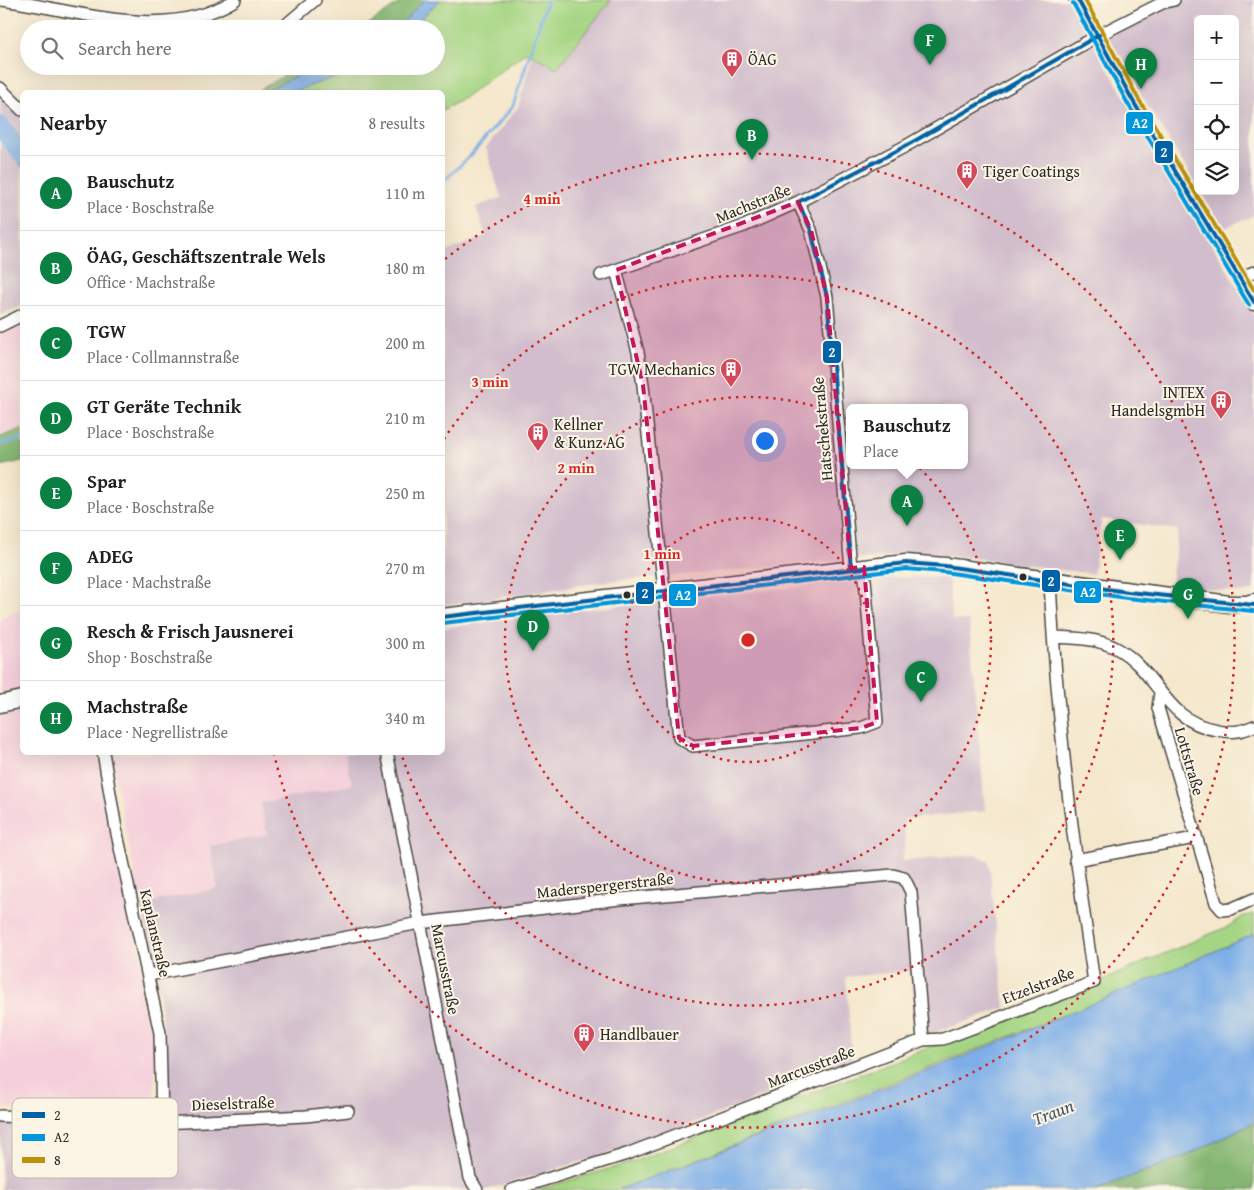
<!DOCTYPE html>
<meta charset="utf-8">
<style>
body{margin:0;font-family:"Gentium Book Plus",serif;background:#f6f6f6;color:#202124}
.controls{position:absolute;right:15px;top:15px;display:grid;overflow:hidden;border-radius:8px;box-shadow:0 5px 20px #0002}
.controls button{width:45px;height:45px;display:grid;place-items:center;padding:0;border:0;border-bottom:1px solid #e0e0e0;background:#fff;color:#202124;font:25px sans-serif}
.you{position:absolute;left:764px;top:440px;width:18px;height:18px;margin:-12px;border:4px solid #fff;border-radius:50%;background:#1a73e8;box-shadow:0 0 0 8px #1a73e833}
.badge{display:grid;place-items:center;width:32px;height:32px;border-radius:50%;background:#0b8043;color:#fff;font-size:16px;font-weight:700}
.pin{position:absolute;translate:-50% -41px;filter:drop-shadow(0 1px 2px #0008)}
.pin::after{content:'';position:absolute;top:26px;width:18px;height:15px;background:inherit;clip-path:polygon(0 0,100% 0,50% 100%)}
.popup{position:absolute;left:846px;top:404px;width:122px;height:65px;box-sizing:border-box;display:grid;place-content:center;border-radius:8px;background:#fff;filter:drop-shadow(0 1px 4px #0005);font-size:16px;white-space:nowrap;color:#757577}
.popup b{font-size:19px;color:#202124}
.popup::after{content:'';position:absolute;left:50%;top:100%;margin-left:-10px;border:10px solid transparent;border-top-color:#fff}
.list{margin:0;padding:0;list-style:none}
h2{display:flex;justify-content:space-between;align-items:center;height:65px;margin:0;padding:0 20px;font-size:21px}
h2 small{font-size:16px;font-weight:400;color:#757577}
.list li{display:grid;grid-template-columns:32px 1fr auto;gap:15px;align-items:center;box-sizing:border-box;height:75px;padding:0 20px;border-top:1px solid #e0e0e0}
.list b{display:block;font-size:19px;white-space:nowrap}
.list p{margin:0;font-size:16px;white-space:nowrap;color:#757577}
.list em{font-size:16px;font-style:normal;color:#757577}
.icon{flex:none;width:28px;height:28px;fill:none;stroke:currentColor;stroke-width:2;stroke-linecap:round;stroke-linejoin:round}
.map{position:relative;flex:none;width:1254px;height:1190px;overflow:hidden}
.search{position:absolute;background:#fff;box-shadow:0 5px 20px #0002;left:20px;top:20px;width:425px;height:55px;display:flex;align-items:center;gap:12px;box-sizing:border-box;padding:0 18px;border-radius:28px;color:#757577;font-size:19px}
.panel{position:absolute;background:#fff;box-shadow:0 5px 20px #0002;left:20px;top:90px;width:425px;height:665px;border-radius:8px}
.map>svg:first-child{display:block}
</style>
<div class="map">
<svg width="1254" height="1190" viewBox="0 0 1254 1190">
<rect width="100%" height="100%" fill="#fcf5e5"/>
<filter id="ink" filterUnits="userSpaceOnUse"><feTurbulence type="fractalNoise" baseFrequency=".02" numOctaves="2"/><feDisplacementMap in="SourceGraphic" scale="10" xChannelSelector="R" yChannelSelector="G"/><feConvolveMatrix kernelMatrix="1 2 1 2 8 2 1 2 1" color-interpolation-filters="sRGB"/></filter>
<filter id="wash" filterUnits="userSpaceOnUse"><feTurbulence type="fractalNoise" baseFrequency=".0096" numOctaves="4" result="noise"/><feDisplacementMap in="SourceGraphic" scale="20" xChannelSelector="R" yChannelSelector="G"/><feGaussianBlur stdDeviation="1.12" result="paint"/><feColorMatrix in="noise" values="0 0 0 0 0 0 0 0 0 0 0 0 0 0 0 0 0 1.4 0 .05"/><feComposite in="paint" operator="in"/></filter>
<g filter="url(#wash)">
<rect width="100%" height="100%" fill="#f4e7cc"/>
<path fill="#f5cfdb" d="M22 321V429L0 437V329Z
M22 609V688L0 693V618Z
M22 712V752L97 753 152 1009 155 1058 154 1116 0 1108V717Z
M110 753H345L352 785 261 803 267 835 218 888 141 904Z"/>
<path fill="#d1bdcc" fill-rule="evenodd" d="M611 0H1067L1254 315V590L1241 593 1171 584 1178 530 1102 519 1093 574 965 557 913 554 603 582 443 606V253L486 236 476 207 501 198 486 148 518 107 533 55 557 67ZM850 407H964V465H850Z
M1186 0H1254V215L1222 229 1200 191H1235V19H1198V188L1106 37 1171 5Z
M0 96 22 119V154L16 146 19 143 0 118Z
M0 137 22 167V306L0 315Z
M891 577 948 578 952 620 969 621 985 811 904 819 905 845 902 861 975 855 989 862 1005 1008 918 1038 911 971 846 977 852 1061 707 1118 603 1155 486 1190H2L0 1118 149 1128H166V1047L157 980 141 904 218 888 210 846 267 835 261 803 352 785 345 753 442 752 443 628 551 613Z"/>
<path fill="#a5d583" stroke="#688057" d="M440 0H611L557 68 526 52 463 99 443 110 442 92H294L364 66H436V29H410Z
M1254 914V934L1127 990 681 1166 617 1190H536L633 1162 1096 983 1229 926 1244 916Z"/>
<path fill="#84b671" stroke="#58704e" d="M403 0H424L397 29H362Z
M300 66H323L304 72 265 92H256Z
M22 429V461L0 466V437Z
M1254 1122V1190H1095L1188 1155Z"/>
<path fill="#7daee8" stroke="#546c8a" d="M424 0H440L410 29H397Z
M323 66H364L294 92H265L304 72Z
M0 118 20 143 16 146 22 154V167L0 137Z
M1254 934V1122L1188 1155 1095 1190H617C831 1110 1045 1027 1254 934Z"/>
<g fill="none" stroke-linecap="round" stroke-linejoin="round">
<path stroke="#7daee8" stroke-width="3" d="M442 183 471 155 513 106 547 0
M0 444 22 439"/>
<path stroke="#7daee8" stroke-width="19" d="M0 126 22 154"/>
</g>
</g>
<g filter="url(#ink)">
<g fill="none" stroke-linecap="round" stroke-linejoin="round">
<g stroke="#494743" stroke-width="14">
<path id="street" d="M1 0C78 9 163 44 235 0
M288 23 315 0
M0 88 22 110
M798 202 811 230 827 297 851 568
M616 270 638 352 643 385 679 738 693 746 861 728 877 722 864 567
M601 275 744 226 798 202 904 147 1099 35 1162 3 1174 0
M1239 278 1254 272
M0 326 22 315
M1053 637C1075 638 1096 638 1116 648 1158 670 1164 722 1217 730 1231 733 1241 732 1254 726
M1160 693 1158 708 1216 903 1222 910 1231 909 1254 899
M103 752 116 829 160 1033 162 1123
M387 752 470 1178 477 1190
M1075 860 1195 838
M149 975 420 923 620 899 893 875 904 878 911 892 923 1040
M0 1116 162 1123 306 1116 348 1111
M512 1190 627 1154 923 1040 943 1039 1094 982C1074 849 1056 715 1050 580"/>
</g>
<g stroke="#494743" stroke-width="19">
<path id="secondary" d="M1078 0 1133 101 1254 302
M442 617 906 563 945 566 1229 604H1247L1254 602
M0 704 22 699"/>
</g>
<use href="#street" stroke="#fff" stroke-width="11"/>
<use href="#secondary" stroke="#fff" stroke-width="16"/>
<g stroke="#fcf5e5" stroke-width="8">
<path id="bus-1" d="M1078 0 1133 101 1254 302
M851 568 827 297 811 230 798 202 904 147 1099 35
M442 617 906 563 945 566 1128 592 1254 605"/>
</g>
<g stroke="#fcf5e5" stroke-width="8">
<path id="bus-2" d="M1073 3 1128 104 1249 305
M443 623 906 569 944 572 1127 598 1253 611"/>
</g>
<g stroke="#fcf5e5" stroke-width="8">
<path id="bus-3" d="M1085 0 1138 98 1254 290"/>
</g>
<use href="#bus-1" stroke="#0062a7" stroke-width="4"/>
<use href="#bus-2" stroke="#0096dc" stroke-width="4"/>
<use href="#bus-3" stroke="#ba920b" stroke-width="4"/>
</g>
</g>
<path fill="#c2185b" fill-opacity="0.2" stroke="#c2185b" stroke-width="4" stroke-dasharray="10 6" stroke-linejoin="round" d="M798 202 811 230 827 297 851 568 864 567 877 722 861 728 693 746 679 738 643 385 616 270Z"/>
<g fill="none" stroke="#d62828" stroke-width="2.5" stroke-dasharray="2.5 5">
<circle cx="748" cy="640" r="122"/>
<circle cx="748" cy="640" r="243"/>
<path d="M444 439A365 365 0 1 1 401 753"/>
<path d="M445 259A487 487 0 1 1 274 754"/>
</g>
<defs>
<g id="building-pin" transform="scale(1.125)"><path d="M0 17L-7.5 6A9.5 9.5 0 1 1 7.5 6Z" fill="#d1495b" stroke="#fcf5e5"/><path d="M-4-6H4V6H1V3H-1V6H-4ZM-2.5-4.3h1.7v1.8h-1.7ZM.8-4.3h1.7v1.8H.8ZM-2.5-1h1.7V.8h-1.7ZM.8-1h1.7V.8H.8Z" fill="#fff"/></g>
</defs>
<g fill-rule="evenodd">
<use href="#building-pin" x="732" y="59"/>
<use href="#building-pin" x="967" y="171"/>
<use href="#building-pin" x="731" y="369"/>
<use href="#building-pin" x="1221" y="401"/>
<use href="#building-pin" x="538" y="433"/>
<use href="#building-pin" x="584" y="1034"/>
</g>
<g fill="#2b2b2b" stroke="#fcf5e5" stroke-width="2">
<circle cx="1023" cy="577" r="4.5"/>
<circle cx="627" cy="595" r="4.5"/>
</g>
<g text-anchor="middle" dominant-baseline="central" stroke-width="4" stroke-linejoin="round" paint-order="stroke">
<g font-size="16" fill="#2b2b2b" stroke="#fcf5e5" text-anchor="start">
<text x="748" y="59">ÖAG</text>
<text x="983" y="171">Tiger Coatings</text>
<text x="715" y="369" text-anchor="end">TGW Mechanics</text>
<text x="1205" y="392" text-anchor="end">INTEX<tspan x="1205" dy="18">HandelsgmbH</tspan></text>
<text x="554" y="424">Kellner<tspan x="554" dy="18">&amp; Kunz AG</tspan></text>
<text x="600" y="1034">Handlbauer</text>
</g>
<g font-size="16" fill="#2b2b2b" stroke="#fcf5e5">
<text transform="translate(753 203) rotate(-22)">Machstraße</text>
<text transform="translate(822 429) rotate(-95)">Hatschekstraße</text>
<text transform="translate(1190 761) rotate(74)">Lottstraße</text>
<text transform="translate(605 885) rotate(-6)">Maderspergerstraße</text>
<text transform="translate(156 933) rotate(77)">Kaplanstraße</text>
<text transform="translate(446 969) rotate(79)">Marcusstraße</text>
<text transform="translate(1038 985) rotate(-21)">Etzelstraße</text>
<text transform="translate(811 1066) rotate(-21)">Marcusstraße</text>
<text transform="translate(233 1103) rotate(-2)">Dieselstraße</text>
</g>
<g font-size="18" font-style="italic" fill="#48596d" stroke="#fcf5e5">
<text transform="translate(1053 1112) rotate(-21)">Traun</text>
</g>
</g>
<rect x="12" y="1098" width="166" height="80" rx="8" fill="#fcf5e5" stroke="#bdb8ad" stroke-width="1"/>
<rect x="22" y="1112" width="23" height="6" fill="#0062a7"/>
<rect x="22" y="1134" width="23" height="7" fill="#0096dc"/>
<rect x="22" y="1157" width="23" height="6" fill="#ba920b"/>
<g font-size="14" fill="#2b2b2b">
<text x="54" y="1120">2</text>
<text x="54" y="1142">A2</text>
<text x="54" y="1165">8</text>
</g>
<circle cx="748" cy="640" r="8" fill="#d62828" stroke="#fcf5e5" stroke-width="2.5"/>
<g font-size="15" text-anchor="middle" font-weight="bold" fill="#d62828" stroke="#fcf5e5" stroke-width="4" stroke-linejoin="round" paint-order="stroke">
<text x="542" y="204">4 min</text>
<text x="490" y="387">3 min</text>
<text x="576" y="473">2 min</text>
<text x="662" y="559">1 min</text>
</g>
<g stroke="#fcf5e5" stroke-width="2">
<rect x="1125" y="111" width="29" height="24" rx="5" fill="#0096dc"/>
<rect x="1154" y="140" width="20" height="24" rx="5" fill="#0062a7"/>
<rect x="822" y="340" width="20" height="24" rx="5" fill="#0062a7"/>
<rect x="1041" y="569" width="20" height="24" rx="5" fill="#0062a7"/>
<rect x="1073" y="580" width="29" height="24" rx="5" fill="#0096dc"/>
<rect x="635" y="581" width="20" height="24" rx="5" fill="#0062a7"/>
<rect x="668" y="583" width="29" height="24" rx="5" fill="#0096dc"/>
</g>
<g font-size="14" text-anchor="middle" font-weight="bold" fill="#fff">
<text x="1140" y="128">A2</text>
<text x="1164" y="157">2</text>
<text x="832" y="357">2</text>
<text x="1051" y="586">2</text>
<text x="1088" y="597">A2</text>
<text x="645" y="598">2</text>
<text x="683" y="600">A2</text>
</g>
</svg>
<div class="controls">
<button>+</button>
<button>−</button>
<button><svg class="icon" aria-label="locate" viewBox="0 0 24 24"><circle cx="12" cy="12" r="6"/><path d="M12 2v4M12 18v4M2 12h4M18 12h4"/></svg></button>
<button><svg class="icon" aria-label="layers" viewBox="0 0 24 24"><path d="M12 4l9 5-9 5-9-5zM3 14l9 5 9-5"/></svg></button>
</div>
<div class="you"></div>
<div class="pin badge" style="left:907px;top:526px">A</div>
<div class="popup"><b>Bauschutz</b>Place</div>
<div class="pin badge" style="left:752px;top:160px">B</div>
<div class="pin badge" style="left:921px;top:702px">C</div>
<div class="pin badge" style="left:533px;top:651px">D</div>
<div class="pin badge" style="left:1120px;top:560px">E</div>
<div class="pin badge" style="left:930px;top:65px">F</div>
<div class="pin badge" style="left:1188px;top:619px">G</div>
<div class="pin badge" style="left:1141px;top:89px">H</div>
<div class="search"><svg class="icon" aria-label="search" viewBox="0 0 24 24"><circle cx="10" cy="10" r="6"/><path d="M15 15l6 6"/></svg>Search here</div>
<section class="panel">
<h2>Nearby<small>8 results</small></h2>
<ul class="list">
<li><span class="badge">A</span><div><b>Bauschutz</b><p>Place · Boschstraße</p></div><em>110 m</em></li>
<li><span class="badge">B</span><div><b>ÖAG, Geschäftszentrale Wels</b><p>Office · Machstraße</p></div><em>180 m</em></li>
<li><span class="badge">C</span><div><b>TGW</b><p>Place · Collmannstraße</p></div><em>200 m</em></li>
<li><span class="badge">D</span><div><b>GT Geräte Technik</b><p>Place · Boschstraße</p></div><em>210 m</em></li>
<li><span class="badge">E</span><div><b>Spar</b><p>Place · Boschstraße</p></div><em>250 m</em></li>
<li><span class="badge">F</span><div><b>ADEG</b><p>Place · Machstraße</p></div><em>270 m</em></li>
<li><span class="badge">G</span><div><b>Resch &amp; Frisch Jausnerei</b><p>Shop · Boschstraße</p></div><em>300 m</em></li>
<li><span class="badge">H</span><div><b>Machstraße</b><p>Place · Negrellistraße</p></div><em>340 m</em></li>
</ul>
</section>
</div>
